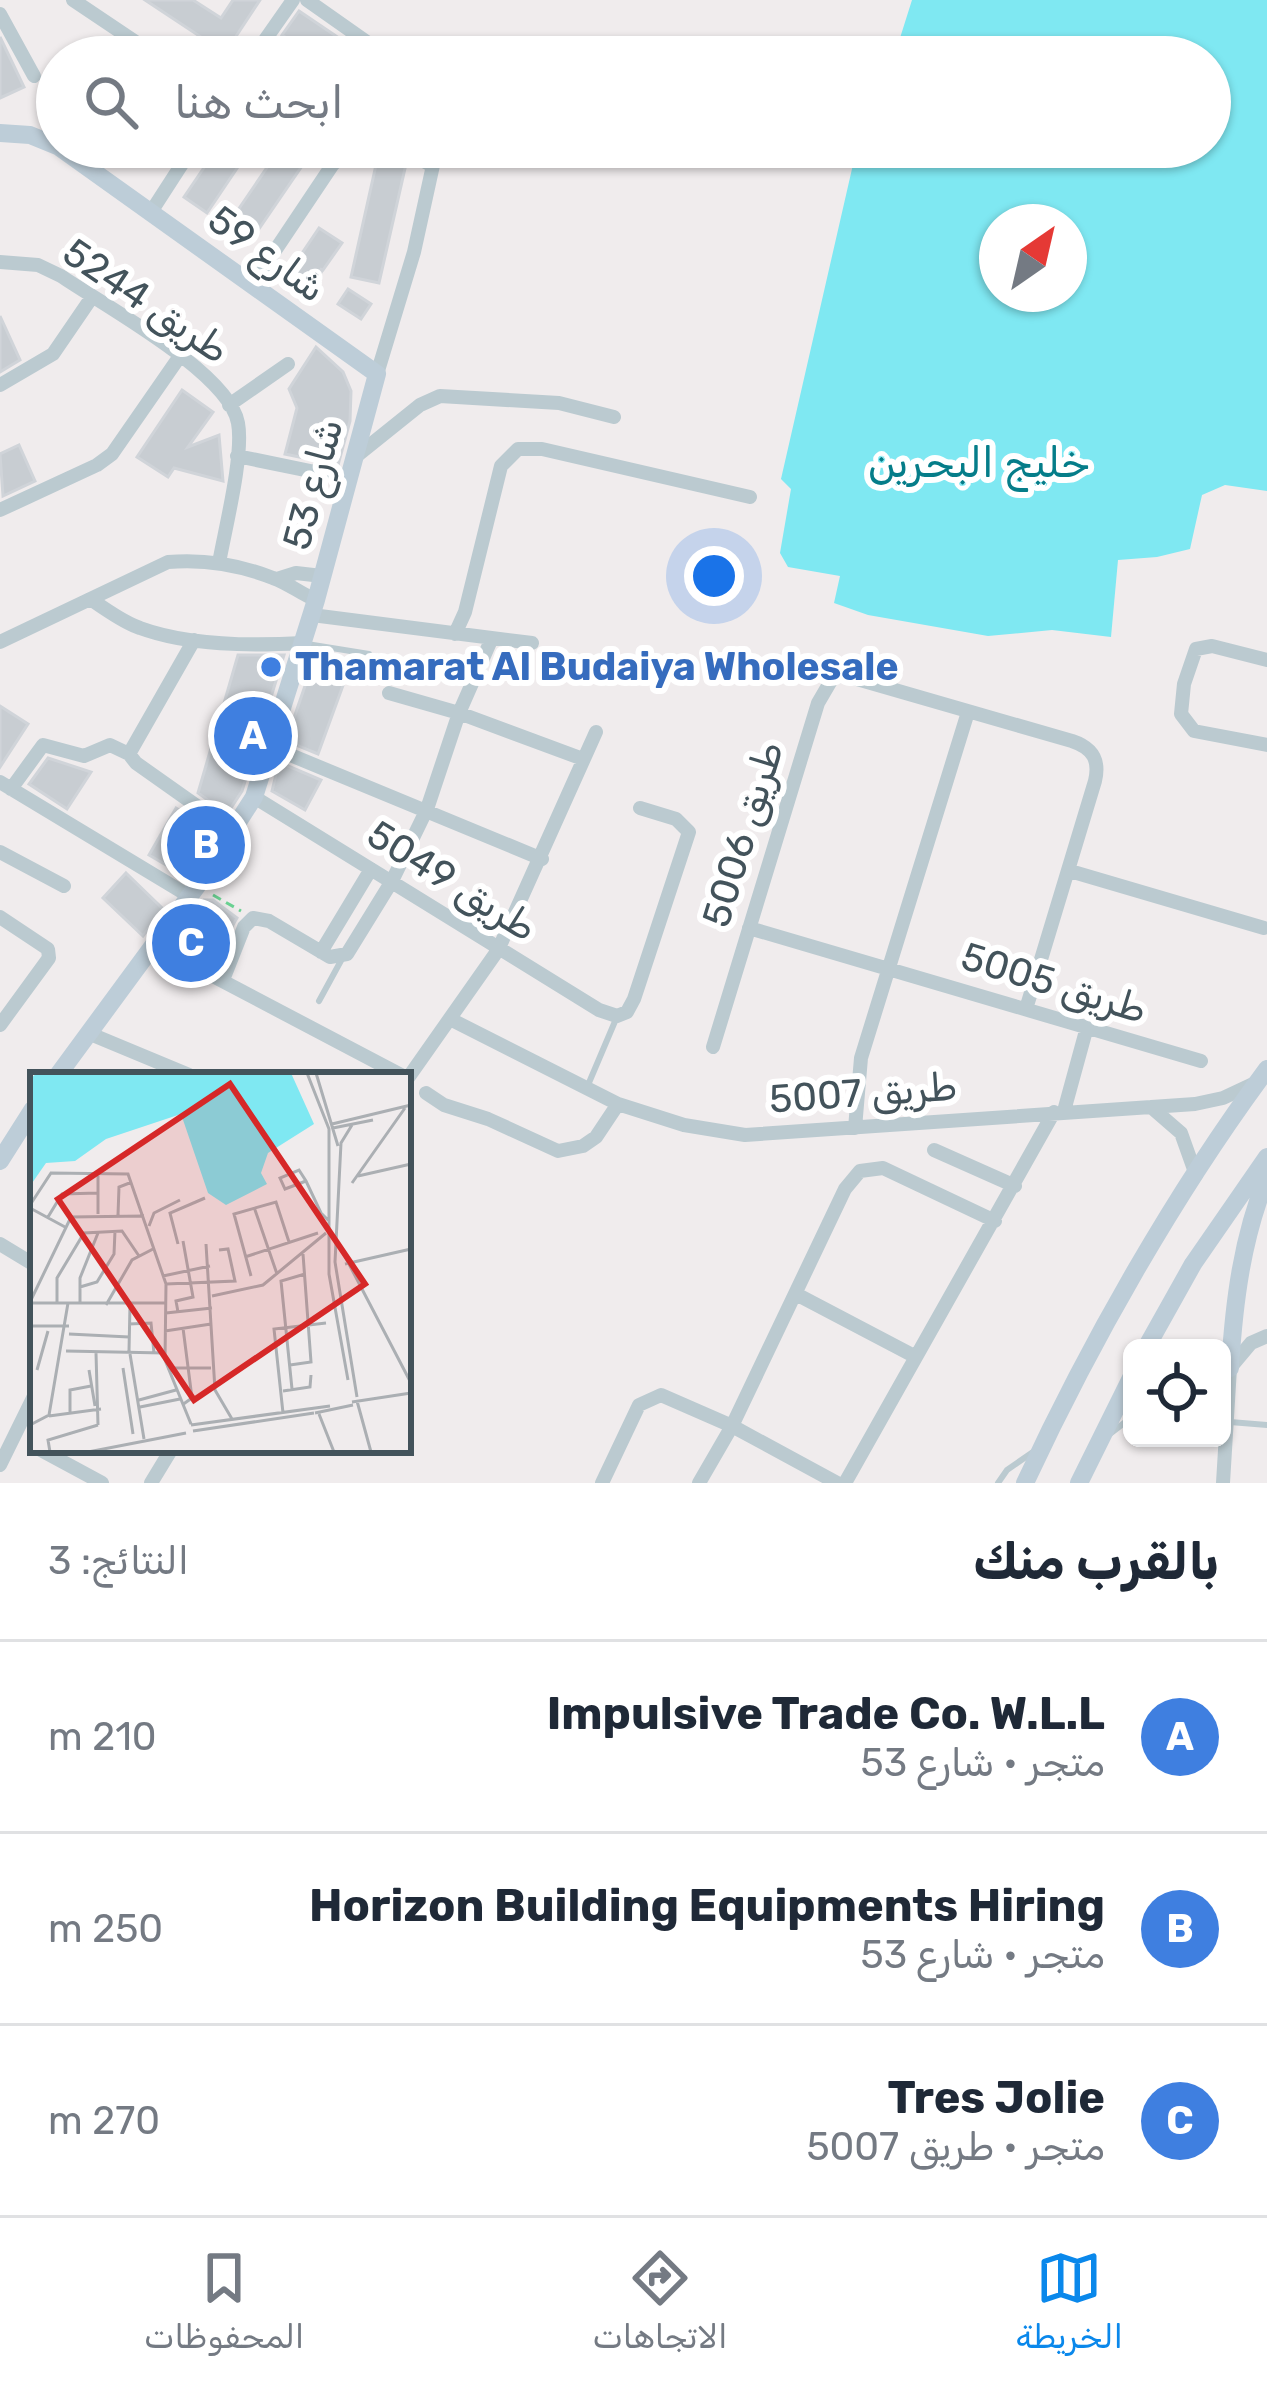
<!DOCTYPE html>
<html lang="ar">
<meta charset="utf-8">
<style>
body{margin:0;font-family:Rubik,"Noto Sans Arabic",sans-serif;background:#f6f6f7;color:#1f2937;direction:rtl}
.controls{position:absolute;right:36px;bottom:36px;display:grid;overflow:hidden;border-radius:18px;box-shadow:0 3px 9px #0004}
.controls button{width:108px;height:108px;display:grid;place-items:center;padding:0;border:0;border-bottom:3px solid #e0e1e3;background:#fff;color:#1f2937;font:60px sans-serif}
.compass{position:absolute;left:979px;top:204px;width:108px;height:108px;border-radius:50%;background:#fff;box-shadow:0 3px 9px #0004;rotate:34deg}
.you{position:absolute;left:714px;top:576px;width:42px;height:42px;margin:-30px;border:9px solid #fff;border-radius:50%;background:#1a73e8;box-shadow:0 0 0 18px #1a73e833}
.badge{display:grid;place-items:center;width:78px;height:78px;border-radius:50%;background:#0a88eb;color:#fff;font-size:39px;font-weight:700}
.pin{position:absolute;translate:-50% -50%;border:6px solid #fff;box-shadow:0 3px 12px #0006}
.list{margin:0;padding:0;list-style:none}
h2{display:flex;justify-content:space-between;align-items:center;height:156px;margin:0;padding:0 48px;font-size:51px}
h2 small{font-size:39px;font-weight:400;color:#747a83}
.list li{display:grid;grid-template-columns:78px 1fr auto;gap:36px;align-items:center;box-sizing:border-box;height:192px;padding:0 48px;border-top:3px solid #e0e1e3}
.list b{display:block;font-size:45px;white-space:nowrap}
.list p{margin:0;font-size:39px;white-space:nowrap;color:#747a83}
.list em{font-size:39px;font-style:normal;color:#747a83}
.icon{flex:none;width:66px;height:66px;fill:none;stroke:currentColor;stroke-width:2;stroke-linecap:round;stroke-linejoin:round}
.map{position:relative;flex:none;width:1267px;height:1483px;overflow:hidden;direction:ltr}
.search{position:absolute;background:#fff;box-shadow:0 3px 9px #0004;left:36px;right:36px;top:36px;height:132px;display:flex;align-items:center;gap:30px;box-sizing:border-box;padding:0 42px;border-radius:66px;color:#747a83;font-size:45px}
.sheet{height:732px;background:#fff}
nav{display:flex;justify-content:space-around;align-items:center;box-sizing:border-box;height:168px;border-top:3px solid #e0e1e3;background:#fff;font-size:33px;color:#747a83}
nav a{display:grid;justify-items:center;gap:6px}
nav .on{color:#0a88eb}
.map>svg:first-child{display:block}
</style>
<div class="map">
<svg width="1267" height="1483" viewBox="0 0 1267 1483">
<rect width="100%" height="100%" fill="#f0eced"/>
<path fill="#7fe8f2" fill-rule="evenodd" d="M912 0H1267V491L1225 485 1202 495 1190 549 1157 557 1118 560 1111 637 1052 630 988 636 868 615 834 603 840 576 788 567 780 553 791 489 781 479 857 147H1210V57H894ZM997 222H1069V294H997Z"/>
<path fill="#c8cdd2" stroke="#d0d4d9" stroke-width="3" d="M145 0H193L221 18 233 0H260L225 53Z
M299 11 367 57H279L290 40 282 35Z
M0 37 24 87 0 98Z
M218 147H234L246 155 207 213 184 197Z
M281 147H315L250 242 227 226Z
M378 156 406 164 379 283 351 277Z
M319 228 342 243 323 270 320 269 322 271 313 286 290 271Z
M348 289 371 304 361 319 338 304Z
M0 316 20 360 0 372Z
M316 347 343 372 351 391 350 421 338 465 285 454 297 408 289 389Z
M182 390 213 412 188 447 219 435 223 481 174 468 168 477 137 457Z
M19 445 35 481 3 496 0 454Z
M238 655H284L242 791 227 814 198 793Z
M315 657 349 669 318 754 286 741Z
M0 706 28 724 0 767Z
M48 758 91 772 67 809 29 784Z
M279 762 321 780 305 810 272 791Z
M176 808 215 833 189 874 183 875 149 855Z
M126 873 163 909 143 936 103 898Z
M204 900H213L237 918 214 958 183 940 181 930Z"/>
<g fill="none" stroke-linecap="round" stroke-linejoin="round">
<path stroke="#6bd293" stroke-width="3" stroke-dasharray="9 6" stroke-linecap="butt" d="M213 895 241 911"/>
<path stroke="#bbcad0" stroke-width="6" d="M307 644 369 654
M319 1001 343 957
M588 1085 616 1019
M1230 1422 1267 1425
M1107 1436 1132 1417
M998 1483 1007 1470 1033 1452"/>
<path stroke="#bbcad0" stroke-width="14" d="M73 0 158 57
M307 0 388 57
M0 14 34 76
M253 57 293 0
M388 147 402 149 433 166
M151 212 193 147
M0 262 38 265 61 276C105 306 229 373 238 423 244 455 225 529 219 563
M252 285 333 164 356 147
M377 374 414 252 437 147
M0 385 53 354 92 297
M229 405 288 364
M237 456 349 479
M354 458 420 405 440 396 559 403 614 417
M0 510 97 465 112 454 180 356
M277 579 296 573 322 576
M90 599C106 609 122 622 140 628 189 646 251 646 303 643
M312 615 532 643
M455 634 465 612 501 466 518 449H542L750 497
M0 642 168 562C203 559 240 565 273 578 288 583 301 594 316 600
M1267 660 1212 646 1196 649 1184 684 1181 714 1194 731 1267 745
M389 693 459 713 583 759
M271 747 542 859
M129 754 194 640
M0 782 189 896
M11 789 43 745 84 756 110 745 129 754 136 763 235 833
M254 797 599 1010 617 1016 627 1012 634 999 689 832 676 819 640 808
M0 852 64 886
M1070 871 1264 928
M0 917 48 949 49 958 0 1025
M749 928 1201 1061
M154 945 401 1075
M321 952 371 869
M223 980 244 927 253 918 269 921 330 957 347 954 392 881 427 809 459 713 492 638
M450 1019 618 1104 684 1125 745 1135 1195 1104 1223 1098 1255 1083
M88 1033 189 1075
M713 1047 818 703 832 679 843 675 1072 741C1093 748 1100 760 1095 781L1026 1009
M408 1078 498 950 596 732
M426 1093 444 1105 488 1119 558 1151 583 1146 596 1137 618 1104
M1151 1107 1181 1133 1196 1175
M1064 1111 1087 1027
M855 1128 861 1058 968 712
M934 1150 1015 1186
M0 1244 33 1264
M796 1294 916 1357
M41 1450 102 1483
M0 1465 33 1398
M151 1483 171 1450
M602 1483 639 1405 661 1395 732 1426 837 1483
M699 1483 732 1426 845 1189 860 1171 883 1168 995 1221
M845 1483 1054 1112
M1223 1483 1230 1368 1251 1343 1267 1336"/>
<path stroke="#bdcdd8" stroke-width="18" d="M0 133 30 135 57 146
M58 1075 197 886 254 797 316 600 377 374 59 147
M0 1161 33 1109
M1146 1348 1193 1264 1267 1157
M1230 1368C1234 1302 1242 1238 1267 1177
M1025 1483C1090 1343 1175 1193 1267 1069
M1079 1483 1132 1376"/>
</g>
<circle fill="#3f7fe0" stroke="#fff" stroke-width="4.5" cx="271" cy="667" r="12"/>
<g text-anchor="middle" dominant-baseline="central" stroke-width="12" stroke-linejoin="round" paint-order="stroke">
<g font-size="39" fill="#43535b" stroke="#fff">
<text transform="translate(267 254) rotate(36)">شارع 59</text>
<text transform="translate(146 301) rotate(34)">طريق 5244</text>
<text transform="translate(313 484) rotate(-75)">شارع 53</text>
<text transform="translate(743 834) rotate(-73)">طريق 5006</text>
<text transform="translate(452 881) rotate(32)">طريق 5049</text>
<text transform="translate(1054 983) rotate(17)">طريق 5005</text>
<text transform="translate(863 1093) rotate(-4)">طريق 5007</text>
</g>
<g font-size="39" font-weight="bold" fill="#366cbe" stroke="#fff" text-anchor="start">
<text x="295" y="667">Thamarat Al Budaiya Wholesale</text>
</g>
<g font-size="42" font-style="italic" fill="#057d89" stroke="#fff">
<text x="979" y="463">خليج البحرين</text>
</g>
</g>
<g transform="translate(30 1072)">
<rect width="381" height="381" fill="#f0eced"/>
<path d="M7 1H261L284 52 238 81 231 101 237 112 196 133 178 121 151 42 76 67 45 89 16 91 0 114V7Z" fill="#7fe8f2"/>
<path fill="none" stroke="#abafb3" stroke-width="3" d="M277 1 299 57V202L318 308M286 1 308 74M302 52 381 33M322 53 311 71 305 190 327 325M303 56 343 48M68 99V142M328 104 381 92M276 109 255 117 250 106 269 98 276 109 291 141 298 148M322 111 375 36M0 133 21 101 98 102 136 212 135 288 161 352M224 135 247 202M0 136 35 155M88 143 89 115 102 110M18 145 32 122 68 121M119 154 124 141 150 128M308 171 381 311M148 172 140 141 175 126M176 172 185 318 202 347M215 185 288 161M315 192 381 177M133 204 180 194M221 204 204 142 246 130 259 170M136 212 205 209 198 177 189 178M50 215 67 210 84 182 85 159M182 224 233 213 296 161M0 230 41 145 114 144M0 231H136M27 231V206L54 161 92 159 109 184M50 231V206L68 161M76 233 102 188 125 176M148 240 146 229 163 225 153 169M136 241 182 236M99 252 121 251 124 281M0 254H39M135 259 181 252M39 262 99 265M36 279 134 281M99 279 100 233M66 281 68 353M100 282 114 367M260 293 281 290 273 182M93 296 103 362M137 296H181M7 298 18 259M59 298 65 334M262 317 251 209 275 202M253 319 280 315 281 303M109 328 146 318M327 329 341 380M322 330 381 321M152 333 162 326 153 256M110 335 150 327M253 341 244 257 296 251M285 341 323 333M40 342V318L61 314M289 342 304 380M19 344 71 337M0 353 19 343 38 231M161 353 300 334M163 359 284 341M20 380 18 368 68 353M58 380 156 361"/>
<path fill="#d62828" fill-opacity="0.15" stroke="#d62828" stroke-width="6" d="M200 12 335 212 164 328 28 127Z"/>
<rect width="381" height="381" fill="none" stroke="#43535b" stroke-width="6"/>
</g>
</svg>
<div class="controls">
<button><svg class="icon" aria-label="locate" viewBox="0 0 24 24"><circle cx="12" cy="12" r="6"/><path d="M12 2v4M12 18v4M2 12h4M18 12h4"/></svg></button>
</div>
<svg class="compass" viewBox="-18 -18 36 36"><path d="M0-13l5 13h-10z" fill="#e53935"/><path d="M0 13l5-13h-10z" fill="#747a83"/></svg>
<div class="you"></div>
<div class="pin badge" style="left:253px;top:736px;background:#3f7fe0">A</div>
<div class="pin badge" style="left:206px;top:845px;background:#3f7fe0">B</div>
<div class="pin badge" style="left:191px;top:943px;background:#3f7fe0">C</div>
<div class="search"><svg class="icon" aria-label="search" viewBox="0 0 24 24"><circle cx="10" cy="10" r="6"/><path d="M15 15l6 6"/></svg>ابحث هنا</div>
</div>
<section class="sheet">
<h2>بالقرب منك<small>النتائج: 3</small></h2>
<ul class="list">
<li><span class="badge" style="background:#3f7fe0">A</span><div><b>Impulsive Trade Co. W.L.L</b><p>متجر · شارع 53</p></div><em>210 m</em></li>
<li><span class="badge" style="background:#3f7fe0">B</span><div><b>Horizon Building Equipments Hiring</b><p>متجر · شارع 53</p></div><em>250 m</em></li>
<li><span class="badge" style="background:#3f7fe0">C</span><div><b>Tres Jolie</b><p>متجر · طريق 5007</p></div><em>270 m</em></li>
</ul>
</section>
<nav>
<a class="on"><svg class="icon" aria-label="map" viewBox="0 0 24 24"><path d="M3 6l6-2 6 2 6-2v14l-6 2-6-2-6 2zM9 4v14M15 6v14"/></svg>الخريطة</a>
<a><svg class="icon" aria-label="directions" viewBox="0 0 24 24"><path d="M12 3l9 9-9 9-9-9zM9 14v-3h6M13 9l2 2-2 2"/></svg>الاتجاهات</a>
<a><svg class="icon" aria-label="saved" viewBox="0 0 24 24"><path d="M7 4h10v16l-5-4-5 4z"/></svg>المحفوظات</a>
</nav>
